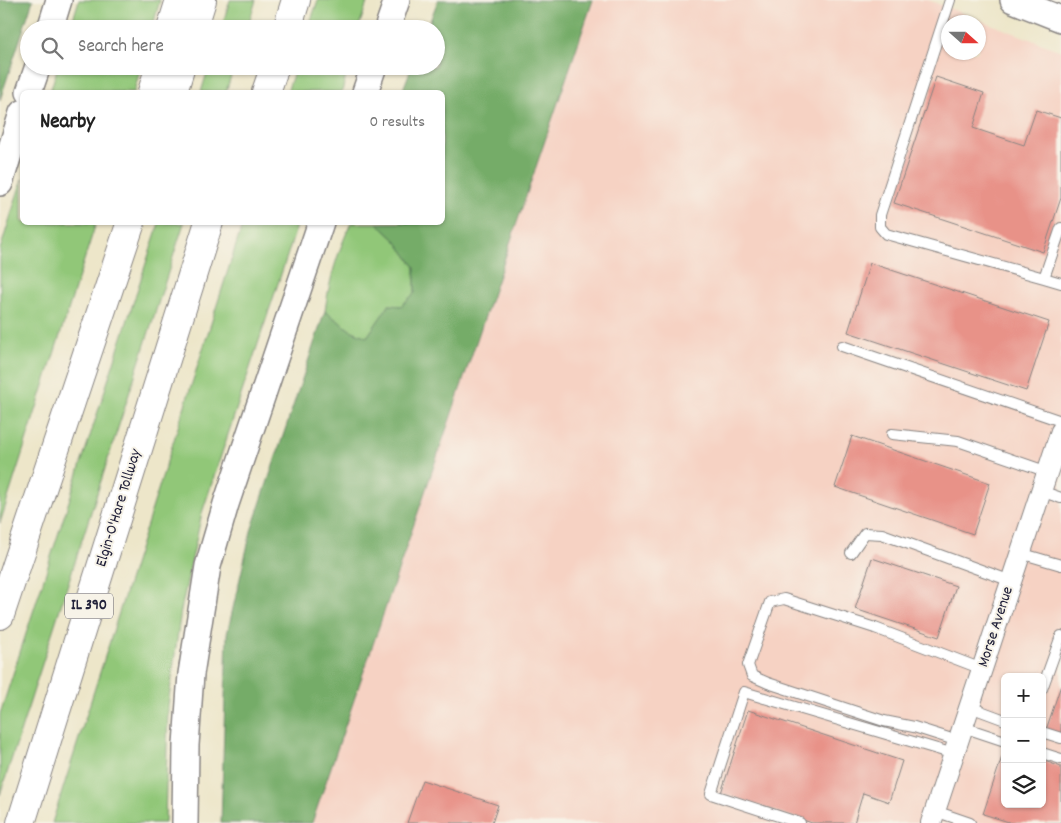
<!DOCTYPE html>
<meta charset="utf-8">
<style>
body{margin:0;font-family:Dekko,sans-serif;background:#f2f2f2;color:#222}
.controls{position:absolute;right:15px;bottom:15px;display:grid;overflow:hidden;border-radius:8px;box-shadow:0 1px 4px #0004}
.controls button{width:45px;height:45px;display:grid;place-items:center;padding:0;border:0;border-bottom:1px solid #e0e0e0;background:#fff;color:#222;font:25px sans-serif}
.compass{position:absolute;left:941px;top:15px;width:45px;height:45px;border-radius:50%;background:#fff;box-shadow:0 1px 4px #0004;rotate:111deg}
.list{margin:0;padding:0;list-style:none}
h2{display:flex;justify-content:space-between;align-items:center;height:65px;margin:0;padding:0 20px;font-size:21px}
h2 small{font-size:16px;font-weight:400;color:#767676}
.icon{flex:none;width:28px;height:28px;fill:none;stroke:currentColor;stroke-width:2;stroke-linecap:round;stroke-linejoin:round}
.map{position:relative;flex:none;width:1061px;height:823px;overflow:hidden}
.search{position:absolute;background:#fff;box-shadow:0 1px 4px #0004;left:20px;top:20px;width:425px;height:55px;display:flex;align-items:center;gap:12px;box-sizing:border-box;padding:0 18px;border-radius:28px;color:#767676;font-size:19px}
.panel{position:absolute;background:#fff;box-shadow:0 1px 4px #0004;left:20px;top:90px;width:425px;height:135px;border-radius:8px}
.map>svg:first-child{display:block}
</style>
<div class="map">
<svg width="1061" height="823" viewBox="0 0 1061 823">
<rect width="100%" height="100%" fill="#f7f3e8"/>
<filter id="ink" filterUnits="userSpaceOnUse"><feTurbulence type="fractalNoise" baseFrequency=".02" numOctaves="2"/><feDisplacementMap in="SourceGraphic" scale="10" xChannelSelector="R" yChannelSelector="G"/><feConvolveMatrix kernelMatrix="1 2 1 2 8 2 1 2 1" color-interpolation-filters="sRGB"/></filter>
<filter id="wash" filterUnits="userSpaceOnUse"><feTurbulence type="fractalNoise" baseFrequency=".0096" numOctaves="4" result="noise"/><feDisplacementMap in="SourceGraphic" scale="20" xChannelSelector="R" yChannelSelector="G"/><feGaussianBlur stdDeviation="1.12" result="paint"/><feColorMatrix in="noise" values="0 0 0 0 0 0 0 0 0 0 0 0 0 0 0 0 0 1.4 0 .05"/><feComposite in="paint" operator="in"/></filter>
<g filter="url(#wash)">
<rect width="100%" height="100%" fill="#ede6c9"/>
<path fill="#f6d2c3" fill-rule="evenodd" d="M593 0H928L1061 51V823H312ZM948 22H978V52H948ZM1005 677H1042V804H1005Z"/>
<path fill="#91c778" stroke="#5a745a" d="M79 0H160L152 29H70Z
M230 0H256L247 29H221Z
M318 0H368L358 29H308Z
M58 66H141L134 92H50Z
M209 66H234L226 92H201Z
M296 66H348L342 92H287Z
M22 179V222L96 223 0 523V250Z
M159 223H184L0 795V714Z
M243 223H298L202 513 181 610 168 706 165 823H52Z
M351 223H377L396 241 415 267V293L401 306 389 305 367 337 350 330 325 311C329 280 338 251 351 223Z"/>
<path fill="#74ac68" stroke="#4b6752" d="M0 0H33L0 100Z
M438 0H593L312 823H221L227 634 251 531 325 311 350 330 367 337 389 305 401 306 415 293V267L396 241 377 223 442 222V92H402L412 66H436V29H427Z"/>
<g id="blocks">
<path fill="#e89288" d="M936 77 984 93 973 128 1024 145 1036 110 1061 118V198L1043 252 894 203Z
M870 263 1049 322 1026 391 848 332Z
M852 436 990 483 973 534 835 487Z
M872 558 956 586 939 637 855 609Z
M1061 685V735L1046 730Z
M748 710 902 761 889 802 863 793 854 823H812L721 793Z
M1004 751 1005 804H1042V760L1061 767V823H1012L983 814Z
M422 780 498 805 492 823H407Z"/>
</g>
</g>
<g filter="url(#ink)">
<use href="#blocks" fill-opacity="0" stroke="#888482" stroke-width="1"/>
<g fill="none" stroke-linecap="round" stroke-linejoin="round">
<g stroke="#888482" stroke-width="12">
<path id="service" d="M950 0 880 215V227L886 234 1044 278
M1061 228 1044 278 1061 283
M842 346 1061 421
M892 434 958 441 1048 472
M1041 491 1061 498
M851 553 865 533 882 534 1011 581
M1020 553 1061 565
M1042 689 1061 636
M970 707 1005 720
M963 727 1005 741
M1042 732 1061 738
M958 741 914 727 884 721 768 683 752 676 748 665 770 602 784 599 875 628 982 669
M1042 753 1061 759
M935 811 970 823
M800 823 711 794 744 692 954 754"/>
</g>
<g stroke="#888482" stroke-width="22">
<path id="minor" d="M931 823 1061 431"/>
</g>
<g stroke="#888482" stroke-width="28">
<path id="tertiary" d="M1013 0 1061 19
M50 29 59 0
M387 29 397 0
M29 92 38 66
M365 92 374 66
M0 183 22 113
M185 823 186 745 191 674 208 566 226 504 321 222"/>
</g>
<g stroke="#888482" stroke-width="30">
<path id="motorway" d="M171 29 180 0
M193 29 202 0
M287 29 296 0
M152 92 160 66
M173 92 181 66
M266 92 275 66
M0 615 131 222
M21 823 209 222"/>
</g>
<use href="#service" stroke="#fff" stroke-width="10"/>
<use href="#minor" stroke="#fff" stroke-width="20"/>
<use href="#tertiary" stroke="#fff" stroke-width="25"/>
<use href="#motorway" stroke="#fff" stroke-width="28"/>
</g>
</g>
<g text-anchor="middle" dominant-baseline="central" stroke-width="4" stroke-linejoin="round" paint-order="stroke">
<rect fill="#f7f3e8" stroke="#62616f" stroke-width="1" x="65" y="593.5" width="48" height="25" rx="4"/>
<g font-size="15" font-weight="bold" fill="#22223b">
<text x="89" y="606">IL 390</text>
</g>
<g font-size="16" fill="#22223b" stroke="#f7f3e8">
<text transform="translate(119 508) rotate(-73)">Elgin-O'Hare Tollway</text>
<text transform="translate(996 627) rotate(-72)">Morse Avenue</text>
</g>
</g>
</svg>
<div class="controls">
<button>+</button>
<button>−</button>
<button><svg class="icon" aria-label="layers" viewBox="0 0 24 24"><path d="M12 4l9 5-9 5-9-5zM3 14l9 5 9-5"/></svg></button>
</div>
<svg class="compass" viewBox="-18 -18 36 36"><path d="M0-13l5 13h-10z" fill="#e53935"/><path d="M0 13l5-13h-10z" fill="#767676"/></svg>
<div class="search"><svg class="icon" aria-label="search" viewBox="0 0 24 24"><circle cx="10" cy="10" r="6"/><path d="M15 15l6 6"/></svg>Search here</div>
<section class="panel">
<h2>Nearby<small>0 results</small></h2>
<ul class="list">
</ul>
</section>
</div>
